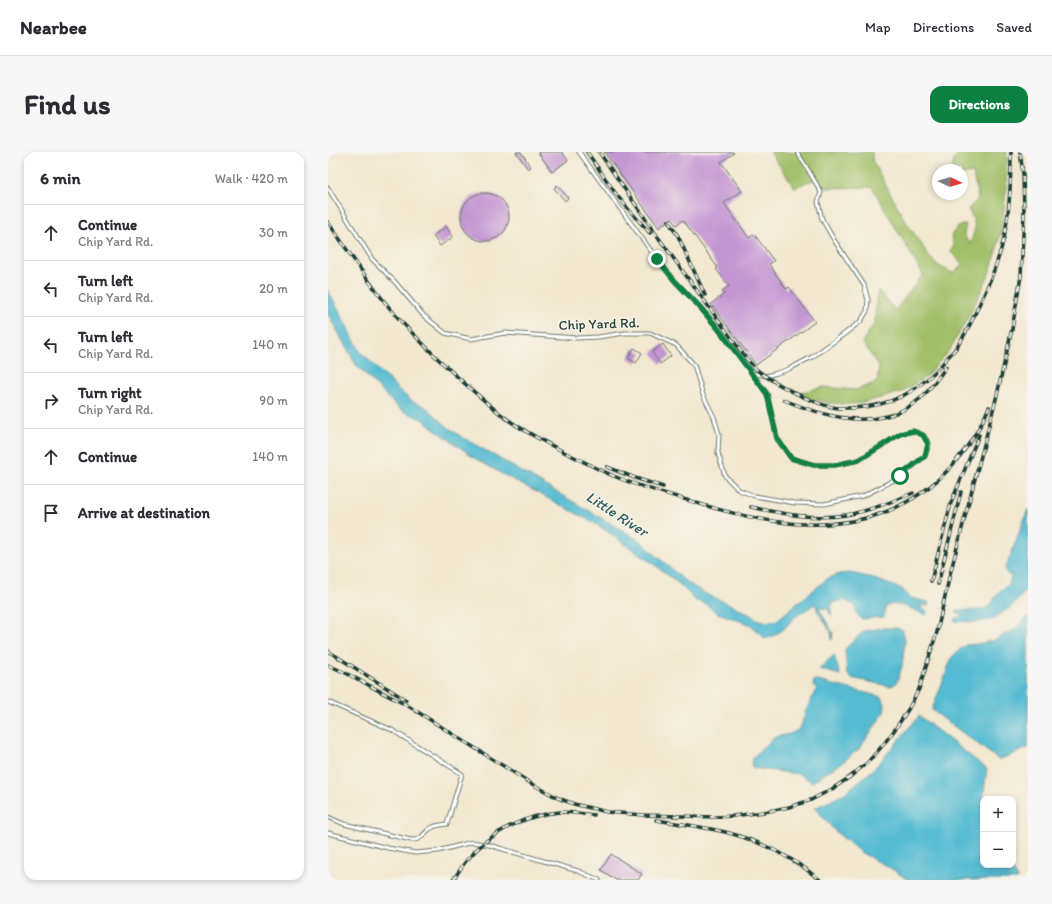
<!DOCTYPE html>
<meta charset="utf-8">
<style>
body{margin:0;font-family:Itim,sans-serif;background:#f7f7f7;color:#2b2b33}
.controls{position:absolute;right:12px;bottom:12px;display:grid;overflow:hidden;border-radius:8px;box-shadow:0 2px 6px #0003}
.controls button{width:36px;height:36px;display:grid;place-items:center;padding:0;border:0;border-bottom:1px solid #e1e1e2;background:#fff;color:#2b2b33;font:20px sans-serif}
.compass{position:absolute;left:604px;top:12px;width:36px;height:36px;border-radius:50%;background:#fff;box-shadow:0 2px 6px #0003;rotate:94deg}
.stop{position:absolute;width:12px;height:12px;margin:-9px;border:3px solid #0b8043;border-radius:50%;background:#fff}
.stop.end{background:#0b8043;border-color:#fff;box-shadow:0 1px 4px #0008}
.list{margin:0;padding:0;list-style:none}
h2{display:flex;justify-content:space-between;align-items:center;height:52px;margin:0;padding:0 16px;font-size:17px}
h2 small{font-size:13px;font-weight:400;color:#7c7c81}
.list li{display:grid;grid-template-columns:26px 1fr auto;gap:12px;align-items:center;box-sizing:border-box;height:56px;padding:0 16px;border-top:1px solid #e1e1e2}
.list b{display:block;font-size:15px;white-space:nowrap}
.list p{margin:0;font-size:13px;white-space:nowrap;color:#7c7c81}
.list em{font-size:13px;font-style:normal;color:#7c7c81}
.icon{flex:none;width:22px;height:22px;fill:none;stroke:currentColor;stroke-width:2;stroke-linecap:round;stroke-linejoin:round}
.map{position:relative;flex:none;width:700px;height:728px;overflow:hidden;border-radius:12px}
header{display:flex;align-items:center;gap:24px;box-sizing:border-box;height:56px;padding:0 20px;background:#fff;border-bottom:1px solid #e1e1e2}
header strong{font-size:19px}
nav{display:flex;gap:22px;margin-inline-start:auto;font-size:14px}
.intro{display:flex;align-items:center;justify-content:space-between;box-sizing:border-box;height:96px;padding:0 24px}
h1{margin:0;font-size:28px}
.button{padding:10px 18px;border-radius:12px;background:#0b8043;color:#fff;font-size:14px;font-weight:700}
main{display:flex;gap:24px;padding:0 24px}
aside{flex:1;background:#fff;border-radius:12px;box-shadow:0 2px 6px #0003}
.map>svg:first-child{display:block}
</style>
<header>
<strong>Nearbee</strong>
<nav><a>Map</a><a>Directions</a><a>Saved</a></nav>
</header>
<div class="intro"><h1>Find us</h1><a class="button">Directions</a></div>
<main>
<aside>
<h2>6 min<small>Walk · 420 m</small></h2>
<ul class="list">
<li><svg class="icon" aria-label="ahead" viewBox="0 0 24 24"><path d="M12 20V5M6 11l6-6 6 6"/></svg><div><b>Continue</b><p>Chip Yard Rd.</p></div><em>30 m</em></li>
<li><svg class="icon" aria-label="left" viewBox="0 0 24 24"><path d="M17 20v-9H6M10 6l-5 5 5 5"/></svg><div><b>Turn left</b><p>Chip Yard Rd.</p></div><em>20 m</em></li>
<li><svg class="icon" aria-label="left" viewBox="0 0 24 24"><path d="M17 20v-9H6M10 6l-5 5 5 5"/></svg><div><b>Turn left</b><p>Chip Yard Rd.</p></div><em>140 m</em></li>
<li><svg class="icon" aria-label="right" viewBox="0 0 24 24"><path d="M7 20v-9h11M14 6l5 5-5 5"/></svg><div><b>Turn right</b><p>Chip Yard Rd.</p></div><em>90 m</em></li>
<li><svg class="icon" aria-label="ahead" viewBox="0 0 24 24"><path d="M12 20V5M6 11l6-6 6 6"/></svg><div><b>Continue</b></div><em>140 m</em></li>
<li><svg class="icon" aria-label="arrive" viewBox="0 0 24 24"><path d="M6 21V4h12l-3 4 3 4H6"/></svg><div><b>Arrive at destination</b></div></li>
</ul>
</aside>
<div class="map">
<svg width="700" height="728" viewBox="0 0 700 728">
<rect width="100%" height="100%" fill="#f7f3e8"/>
<filter id="ink" filterUnits="userSpaceOnUse"><feTurbulence type="fractalNoise" baseFrequency=".025" numOctaves="2"/><feDisplacementMap in="SourceGraphic" scale="8" xChannelSelector="R" yChannelSelector="G"/><feConvolveMatrix kernelMatrix="1 2 1 2 8 2 1 2 1" color-interpolation-filters="sRGB"/></filter>
<filter id="wash" filterUnits="userSpaceOnUse"><feTurbulence type="fractalNoise" baseFrequency=".012" numOctaves="4" result="noise"/><feDisplacementMap in="SourceGraphic" scale="16" xChannelSelector="R" yChannelSelector="G"/><feGaussianBlur stdDeviation="0.9" result="paint"/><feColorMatrix in="noise" values="0 0 0 0 0 0 0 0 0 0 0 0 0 0 0 0 0 1.4 0 .05"/><feComposite in="paint" operator="in"/></filter>
<g filter="url(#wash)">
<rect width="100%" height="100%" fill="#f2e7cf"/>
<path fill="#a0bf68" stroke="#607e4e" d="M442 0H544V8L578 70 594 93 600 104 611 114 625 121 635 113 622 99 626 94 623 83 631 74 638 72 636 83 642 92C648 76 649 73 640 57L650 47 645 21 634 23V18H624L626 7 630 3 629 0H679L678 39 673 80 667 105 659 127 640 166 622 197 599 224 574 240 534 251 519 252 501 251 475 245 469 241 496 235 528 238 549 230 551 215 534 190 546 172 550 138 567 158 595 123 544 35 494 36 492 33V27C483 28 475 31 467 36Z"/>
<path fill="#54bbd2" stroke="#3a7c83" d="M0 138 32 199 70 237 84 249 98 255 120 275 134 285 311 388 357 429 376 441 412 457 431 468 440 470 449 468 499 427 511 422 522 421 541 425 574 437 583 446 601 450 600 454 593 453 592 455 599 459 598 463C591 460 564 447 558 455 557 458 556 462 556 465L533 467C529 462 527 460 528 454 518 449 515 446 504 451L503 463 500 457 490 455 505 481 504 488 503 480 489 458 488 453 487 452 467 465 455 478 443 485 436 487 433 481 429 480 423 473 390 461 376 451 368 449 350 431 323 410 268 372 176 323 148 307 104 275 96 268 77 260 69 255 28 213 0 162Z
M700 357V434L699 438 683 455 663 468 649 470 626 469 627 466H630L634 462 628 461 629 458C637 458 654 460 661 454 666 450 668 443 672 439 674 436 678 435 681 433L684 422 681 424 677 418Z
M700 464V596L671 608 604 558 624 505 633 496 638 493 650 492 667 488 685 478Z
M554 476H568L575 478 577 489 574 514 569 530 566 533 561 534 523 526 521 524 519 521 517 497 536 479Z
M506 503 512 523 491 517Z
M486 528 554 545 557 552 556 560 532 596 515 610 484 630 471 622 425 616 423 611 425 605 447 585 462 582 472 577 479 556 489 536 485 534Z
M591 564 659 617 655 647V713H682L690 728H580L564 717 532 700 507 679 487 656 514 643 546 617Z"/>
<g id="blocks">
<path fill="#c395d3" d="M188 0H193L203 15 200 17Z
M210 0H234L240 8 224 20Z
M276 0H405L406 1 393 10 414 39 396 51 421 86 426 82 446 109 441 112 458 137 461 135 487 170 428 213 383 152 396 142 394 139 401 134 388 117 390 116 355 68 348 73 343 66 331 76Z
M229 33 240 46 237 49 226 36Z
M133 65a24 24 0 1 1 48 0a24 24 0 1 1-48 0Z
M118 74 125 85 112 94 105 84Z
M335 192 343 204 332 212 324 200Z
M306 196 314 201 308 211 300 206Z
M283 702 314 722 310 728H288L273 718Z"/>
</g>
</g>
<g filter="url(#ink)">
<use href="#blocks" fill-opacity="0" stroke="#69786a" stroke-width="1"/>
<g fill="none" stroke-linecap="round" stroke-linejoin="round">
<g stroke="#69786a" stroke-width="5">
<path id="service" d="M251 0 329 107 347 129 370 153 389 175 424 221 438 224 449 221 461 217 484 205 515 183 533 169 539 159 540 148 536 133 506 88 494 67 490 50 493 40 479 16 469 0
M0 36 44 107 66 129 96 164 117 181 143 187 177 181 249 186 270 185 297 181H322L348 193 366 213 375 243 386 265 391 282 390 301 397 324 411 338 427 344 467 351 496 352 535 344 572 325 597 304 601 292 595 283 585 279 572 282 531 308 507 313H486L463 306 449 287 439 242 424 221
M0 550 64 578 134 622 119 672C114 673 109 673 105 675 95 679 96 689 83 688L16 672 0 665
M0 681 60 696 87 701 110 699 144 690 161 693 250 719 271 728"/>
</g>
<use href="#service" stroke="#fff" stroke-width="3"/>
<g stroke="#1f3d34" stroke-width="3.5">
<path id="rail" d="M259 0 288 42 302 59 322 81
M271 0 330 85 415 202C419 207 424 213 429 218 447 232 488 254 511 256 515 256 519 256 523 256 565 255 595 237 621 204 625 200 629 195 632 190 639 179 645 167 650 155 660 135 669 113 675 90 682 61 683 30 683 0
M340 69 350 84 377 143
M0 70C21 100 41 132 65 160 77 175 92 188 105 202 129 225 153 247 179 267 197 280 217 290 236 300 253 308 271 318 288 325 305 332 322 337 339 342 410 364 487 388 560 359 584 349 603 336 621 317 637 299 652 278 661 255
M456 248C493 263 537 277 575 258 582 254 589 250 595 244 604 235 611 225 618 215
M279 315 307 326 335 335
M423 355C454 362 486 368 518 363 541 359 563 350 585 341
M603 429 623 351 651 283
M610 432 633 340
M0 499 78 548
M0 513C27 524 51 540 77 552L204 632 230 646 246 652 279 660 315 663 388 665 405 664 436 660 461 655 483 648 504 637 522 625 540 610 555 593 568 576 581 556 591 537 609 480 622 422 669 243 684 177 693 124 696 62 695 22 692 0
M328 668C353 672 377 675 401 681 434 690 466 706 492 728
M125 728C130 721 134 714 139 708 162 680 197 663 232 660 243 660 255 662 266 663"/>
</g>
<use href="#rail" stroke="#f7f3e8" stroke-width="2" stroke-dasharray="6" stroke-linecap="butt"/>
</g>
</g>
<g fill="none" stroke-linecap="round" stroke-linejoin="round" filter="url(#ink)">
<path stroke="#0b8043" stroke-width="5" d="M329 107 347 129 370 153 389 175 439 242 449 286 463 306 486 313H507L531 308 572 282 585 279 595 283 600 292 597 304 572 324"/>
</g>
<g text-anchor="middle" dominant-baseline="central" stroke-width="3" stroke-linejoin="round" paint-order="stroke">
<g font-size="14" fill="#1f3d34" stroke="#f7f3e8">
<text transform="translate(271 172) rotate(-2)">Chip Yard Rd.</text>
</g>
<g font-size="15" font-style="italic" fill="#2c5c5c" stroke="#f7f3e8">
<text transform="translate(289 362) rotate(33)">Little River</text>
</g>
</g>
</svg>
<div class="controls">
<button>+</button>
<button>−</button>
</div>
<svg class="compass" viewBox="-18 -18 36 36"><path d="M0-13l5 13h-10z" fill="#e53935"/><path d="M0 13l5-13h-10z" fill="#7c7c81"/></svg>
<div class="stop" style="left:572px;top:324px"></div>
<div class="stop end" style="left:329px;top:107px"></div>
</div>
</main>
